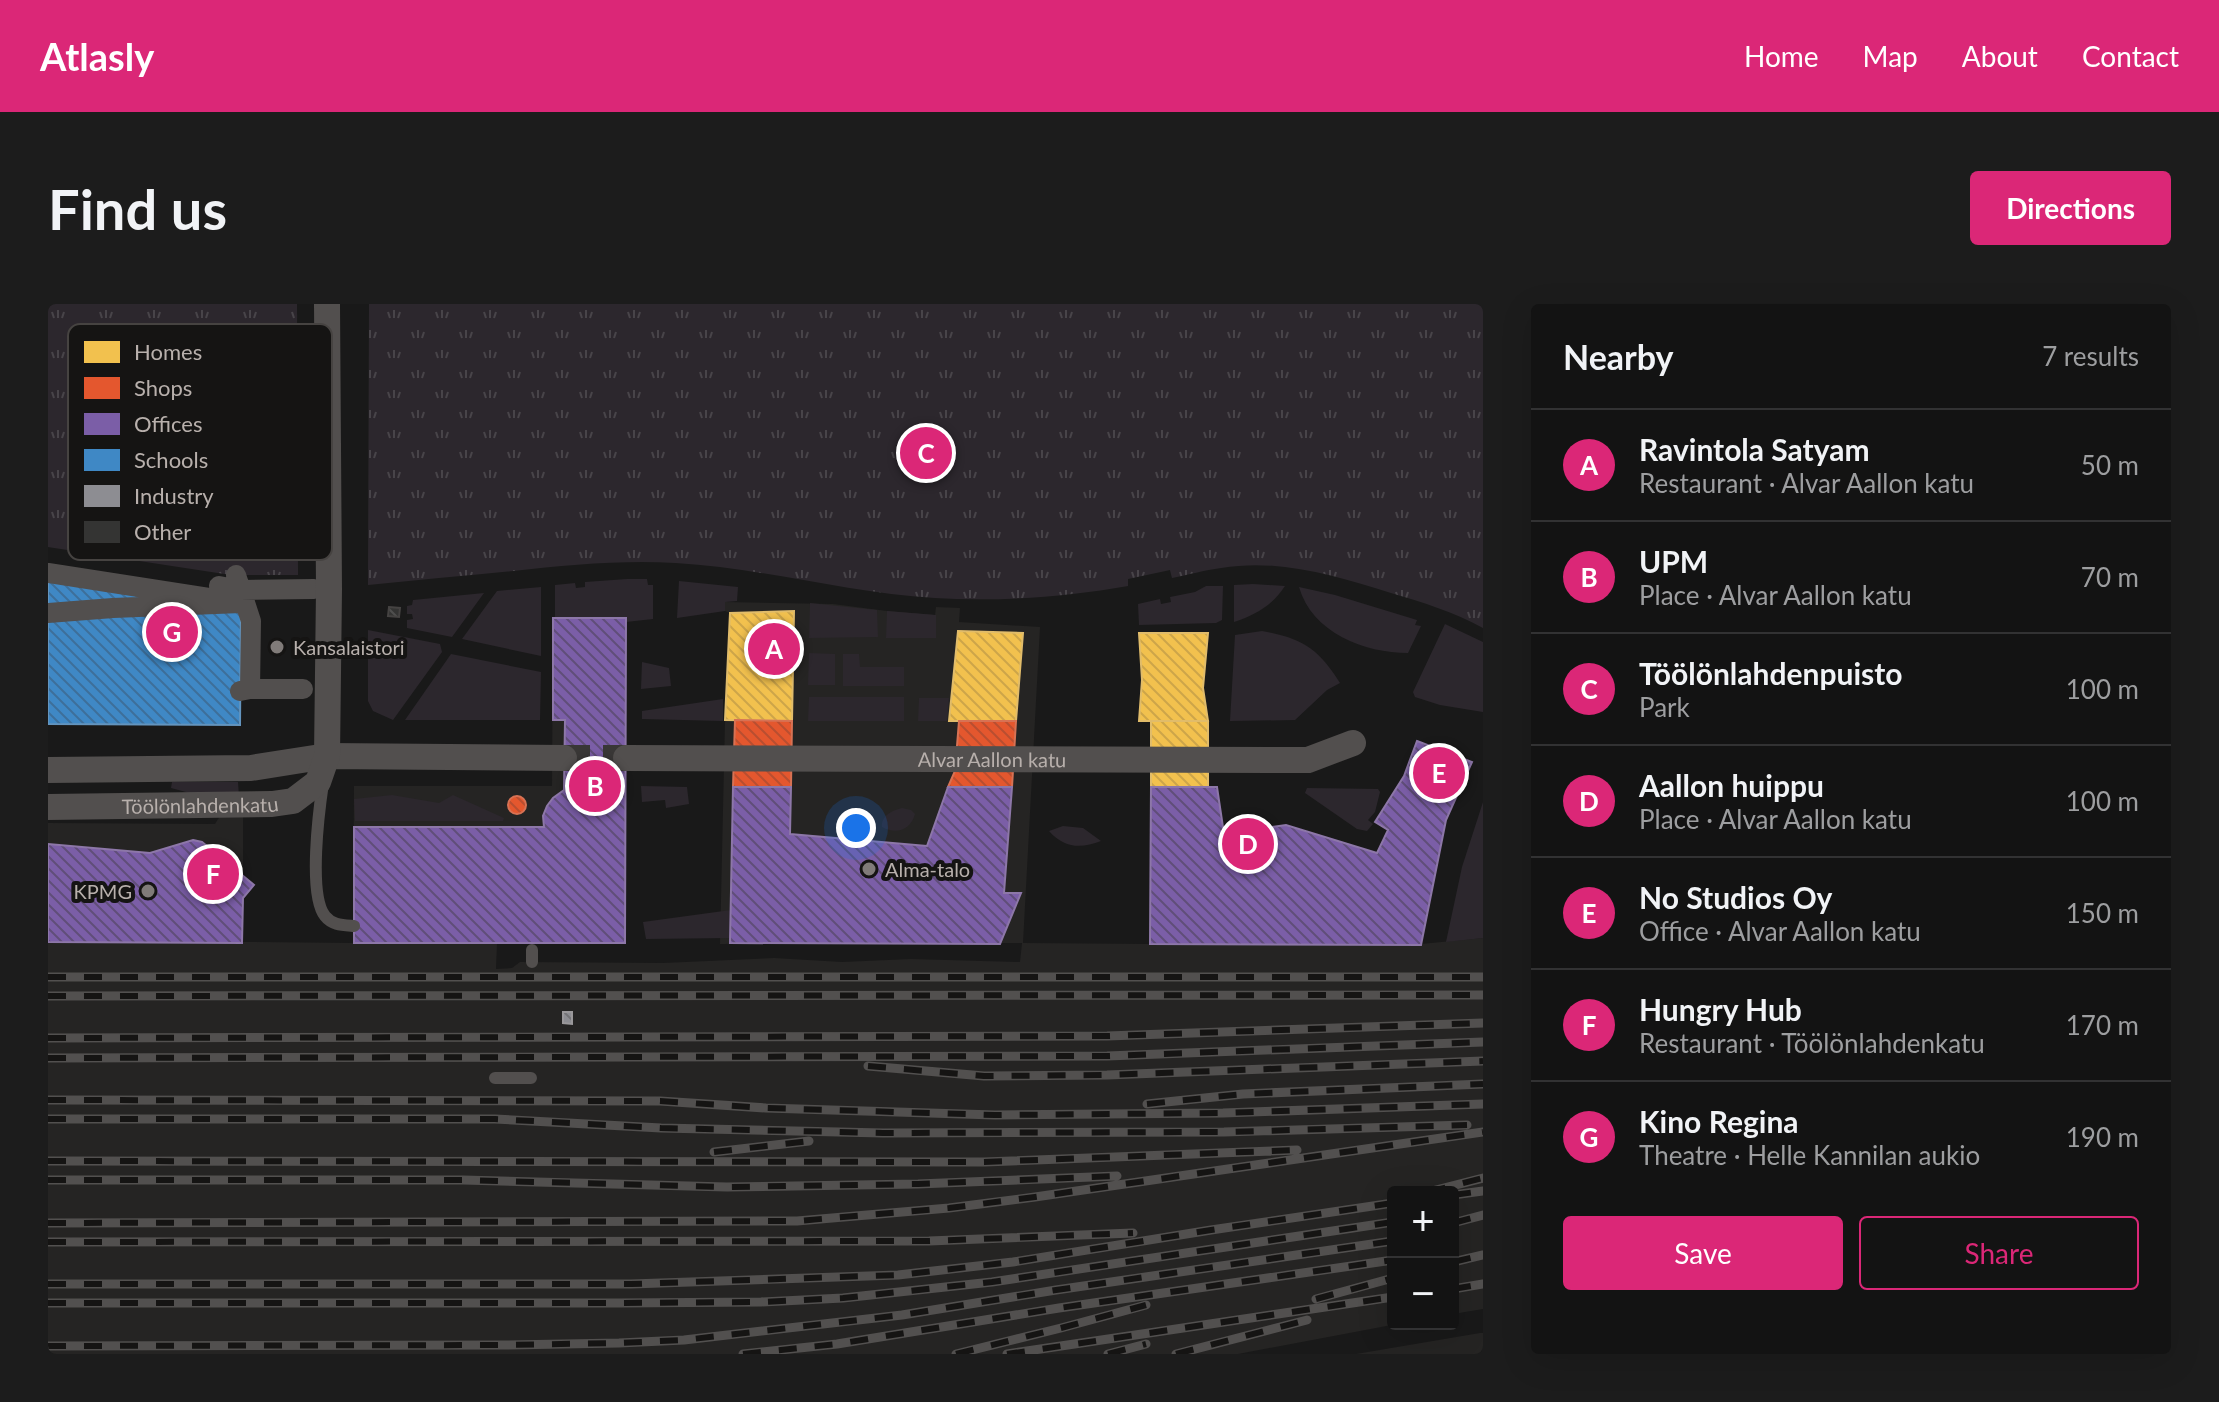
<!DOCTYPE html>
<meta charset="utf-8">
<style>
body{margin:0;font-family:Lato,sans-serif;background:#1c1c1c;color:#f1f3f6}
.controls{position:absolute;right:24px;bottom:24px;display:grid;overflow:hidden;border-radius:8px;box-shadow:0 8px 32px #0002}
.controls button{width:72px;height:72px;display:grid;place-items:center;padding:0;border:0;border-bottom:2px solid #323233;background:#131313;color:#f1f3f6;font:40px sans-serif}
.you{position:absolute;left:808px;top:524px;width:28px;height:28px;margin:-20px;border:6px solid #fff;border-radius:50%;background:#1a73e8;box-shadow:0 0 0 12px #1a73e833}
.badge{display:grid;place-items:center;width:52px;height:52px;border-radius:50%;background:#db2777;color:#fff;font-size:26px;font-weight:700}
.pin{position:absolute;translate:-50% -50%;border:4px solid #fff;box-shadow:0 2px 8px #0006}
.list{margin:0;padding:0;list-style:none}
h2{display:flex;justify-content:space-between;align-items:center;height:104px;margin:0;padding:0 32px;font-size:34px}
h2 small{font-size:26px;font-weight:400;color:#9d9ea0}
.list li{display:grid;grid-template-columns:52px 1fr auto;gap:24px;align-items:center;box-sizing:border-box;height:112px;padding:0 32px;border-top:2px solid #323233}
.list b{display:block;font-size:30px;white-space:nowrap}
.list p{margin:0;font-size:26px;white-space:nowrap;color:#9d9ea0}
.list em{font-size:26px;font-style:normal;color:#9d9ea0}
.actions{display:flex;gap:16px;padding:24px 32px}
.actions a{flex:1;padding:18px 0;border:2px solid #db2777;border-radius:8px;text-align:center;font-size:28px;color:#db2777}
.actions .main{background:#db2777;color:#fff}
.map{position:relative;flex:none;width:1435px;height:1050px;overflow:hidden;border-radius:8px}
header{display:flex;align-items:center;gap:48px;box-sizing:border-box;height:112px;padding:0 40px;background:#db2777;color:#fff}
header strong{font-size:38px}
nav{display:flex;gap:44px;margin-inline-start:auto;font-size:28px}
.intro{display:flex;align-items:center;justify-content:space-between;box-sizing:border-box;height:192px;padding:0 48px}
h1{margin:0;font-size:56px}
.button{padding:20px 36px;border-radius:8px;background:#db2777;color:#fff;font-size:28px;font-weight:700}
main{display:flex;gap:48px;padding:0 48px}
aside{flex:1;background:#131313;border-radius:8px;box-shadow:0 8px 32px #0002}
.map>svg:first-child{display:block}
</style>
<header>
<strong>Atlasly</strong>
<nav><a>Home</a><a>Map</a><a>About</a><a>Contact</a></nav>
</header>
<div class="intro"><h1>Find us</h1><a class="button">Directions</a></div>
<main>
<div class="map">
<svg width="1435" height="1050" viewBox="0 0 1435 1050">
<defs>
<pattern id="park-tufts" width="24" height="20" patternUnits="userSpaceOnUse" patternTransform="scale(2)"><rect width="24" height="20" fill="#2c272d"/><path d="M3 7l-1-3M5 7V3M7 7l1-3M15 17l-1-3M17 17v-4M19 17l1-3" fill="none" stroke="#484449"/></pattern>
<pattern id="homes-back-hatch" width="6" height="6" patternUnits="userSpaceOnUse" patternTransform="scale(2)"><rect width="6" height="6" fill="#f2c14e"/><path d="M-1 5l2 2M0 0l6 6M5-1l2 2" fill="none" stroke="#cda549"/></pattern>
<pattern id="shops-back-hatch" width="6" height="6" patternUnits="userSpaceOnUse" patternTransform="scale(2)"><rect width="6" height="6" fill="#e4572e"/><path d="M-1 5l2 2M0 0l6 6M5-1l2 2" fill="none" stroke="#b94e30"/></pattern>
<pattern id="offices-back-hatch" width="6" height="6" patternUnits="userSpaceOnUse" patternTransform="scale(2)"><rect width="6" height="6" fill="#7b5ea7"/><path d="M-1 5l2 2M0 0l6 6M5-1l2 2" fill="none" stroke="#604e79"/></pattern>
<pattern id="schools-back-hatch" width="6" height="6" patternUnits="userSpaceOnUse" patternTransform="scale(2)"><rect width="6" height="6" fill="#3f88c5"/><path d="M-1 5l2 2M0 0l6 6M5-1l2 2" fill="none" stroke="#3d6f9a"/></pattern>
<pattern id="industry-back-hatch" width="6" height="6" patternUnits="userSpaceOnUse" patternTransform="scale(2)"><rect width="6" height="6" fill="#8d8d92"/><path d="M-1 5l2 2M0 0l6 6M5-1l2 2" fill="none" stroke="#737376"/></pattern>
<pattern id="building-back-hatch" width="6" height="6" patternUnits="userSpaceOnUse" patternTransform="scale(2)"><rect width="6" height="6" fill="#343433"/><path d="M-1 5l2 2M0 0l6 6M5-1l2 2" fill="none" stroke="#4f4f4e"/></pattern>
</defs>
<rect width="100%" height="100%" fill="#191919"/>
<path fill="#252423" d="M677 298 785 300 839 307 887 311 888 303 912 304 911 318 992 323 975 639 1102 640 1103 483H1169L1176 530 1238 521 1329 549 1340 526 1327 518 1356 472 1369 437 1424 458 1398 516 1373 640 1435 634V1005L1405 1010V888H1345V1020H1349L1190 1050H0V519L167 520 172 512H195V638L305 639 306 482H504L505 314H578L577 639H449L448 665 464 664 472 658 615 659 726 654 794 658 863 655 972 658 974 639 672 640 677 416 682 309 677 307Z
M1432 1029H1435V1050H1308Z"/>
<path fill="#2c272d" d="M579 275H599L600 281H605V315L578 318V314H507V281L527 279 528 284 537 283V278Z
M631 277 690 283 689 297 677 298V307L629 314Z
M1205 280 1237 282C1225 301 1207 311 1186 318V281Z
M1158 282H1175L1174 316 1168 319 1091 321 1090 300 1112 295 1113 300 1123 298 1122 293 1147 288Z
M493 283V352L414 335 449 287Z
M1251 283 1287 291 1369 316 1367 321 1373 322 1360 349C1317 349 1264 329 1251 283Z
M436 289 404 333 359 324V316L365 315 364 310H359V302L364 301 365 296Z
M762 299 829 306 830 333 761 334Z
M839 307 888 311V334H838Z
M1397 320 1435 338V408L1392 401 1367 393 1365 388Z
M320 326 392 340 394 348 345 416 325 407 320 397Z
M1214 327C1254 334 1271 345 1292 379L1279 386 1247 416 1182 417 1187 331Z
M761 349 787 350V381H760Z
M403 350 493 368 492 416H357Z
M795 350H811L812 363H856V382H795Z
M594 358 621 364 623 382 593 385Z
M761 393H856V417H760Z
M871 394H901L899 417H870Z
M675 395V417L594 415V407Z
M124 478H190L191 492 149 491 123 484Z
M593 482 639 483 641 500 618 504 617 496 594 498Z
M1259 484 1330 485 1332 488 1327 508 1320 516 1325 520 1319 527 1309 525 1257 489Z
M344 491 391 499 405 491 456 514 455 517H307L306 495Z
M1435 498V634L1398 638 1414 563Z
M854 504 863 506 867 510C863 526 848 531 834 523 832 513 844 506 854 504Z
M1015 522 1035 524 1053 537C1033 545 1016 544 1001 527Z
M683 606 682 634 598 635 595 618Z"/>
<path fill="url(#park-tufts)" d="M0 0H249L250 271H183L0 243Z
M321 0H1435V324C1406 308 1374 298 1343 289 1287 272 1231 254 1173 264 1156 266 1140 271 1124 274L1122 266 1080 275V282C1017 293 951 298 887 294 800 289 715 264 628 259 573 256 519 261 465 267 416 272 368 276 320 281Z"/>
<path fill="url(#homes-back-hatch)" stroke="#e1bc6a" stroke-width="2" d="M746 307 744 417 677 416 682 309Z
M910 327 975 329 968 417H901Z
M1091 329H1160L1155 384 1160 417H1091L1094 376Z
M1103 417H1160V483H1103Z"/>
<path fill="url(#shops-back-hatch)" stroke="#d77254" stroke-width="2" d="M687 416 744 417 743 483H685Z
M911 417H968L964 483H900L907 467Z
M460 501a9 9 0 1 1 18 0a9 9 0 1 1-18 0Z"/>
<path fill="url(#offices-back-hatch)" stroke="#8d77a8" stroke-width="2" d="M505 314H578L577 639H306V523H496L495 512 499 502 505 494 516 486 517 416H505Z
M1369 437 1424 458 1398 516 1373 641 1102 640 1103 483H1169L1176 530 1238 521 1329 549 1340 526 1327 518 1356 472Z
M685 483H743L742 530 879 542 900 483H964L956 589H973L952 640 682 639Z
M145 536 154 538 206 581 195 594 194 639 0 638V540L102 549Z"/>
<path fill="url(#schools-back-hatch)" stroke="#6394be" stroke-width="2" d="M0 269 193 299 192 421 0 420Z"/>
<path fill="url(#industry-back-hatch)" stroke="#9a989a" stroke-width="2" d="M515 708H524V720L515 719Z"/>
<path fill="url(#building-back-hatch)" stroke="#454342" stroke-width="2" d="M341 303 352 304 351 313 340 312Z"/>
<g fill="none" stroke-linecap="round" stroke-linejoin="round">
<path stroke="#393736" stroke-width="26" stroke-dasharray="26 13" stroke-linecap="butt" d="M516 454H578"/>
<path stroke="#524f4e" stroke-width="12" d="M275 479C271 506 260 591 277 612 284 621 294 621 306 622
M484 658V646
M447 774H483"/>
<path stroke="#524f4e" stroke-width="20" d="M0 269 193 299 65 304 0 309
M188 271 203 317 202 385
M171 282 193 286 266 285
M192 387 202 385H255"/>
<g stroke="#524f4e" stroke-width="26">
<path id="s1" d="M578 454 1260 456 1305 439"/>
<path d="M0 466 203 464 279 452 516 454"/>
<path id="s2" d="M0 503 224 500 245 497 270 478 279 452 281 285 279 0"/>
</g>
<g stroke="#52504f" stroke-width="9">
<path id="rail" d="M0 673H1435
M0 692 1435 691
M0 734 1059 732 1435 719
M0 754 1059 752 1435 738
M820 762 936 772 1059 771 1435 757
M0 796 612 797 718 804 947 811 1175 809 1435 800
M1099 800 1195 790 1435 780
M0 815H447L613 824 835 829 1176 828 1419 821
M666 848 761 837
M0 857 936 858 1249 846
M0 876H415L679 883 870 880 1069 872
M1380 888 1435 874
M1405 891 1435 887
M0 919 749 917 901 904 987 893 1435 828
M1405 919 1435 911
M0 938 881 937 1085 929
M1405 958 1435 951
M0 980H583L850 971 965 958 1163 926 1345 899
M1405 985 1435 980
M1268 995 1345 974
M0 999H571L713 998 795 994 944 978 1345 918
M0 1042 456 1041 571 1039 636 1036 854 1011 1008 986 1345 937
M695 1050 789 1040 1011 1004 1345 956
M908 1050 1013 1024 1098 1001
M959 1050 1345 993
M1060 1050 1098 1040
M1128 1050 1259 1016"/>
</g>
<use href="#rail" stroke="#151413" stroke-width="6" stroke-dasharray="18" stroke-linecap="butt"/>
</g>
<g fill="#807b79" stroke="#151413" stroke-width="3">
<circle cx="229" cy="343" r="8"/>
<circle cx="821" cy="565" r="8"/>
<circle cx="100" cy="587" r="8"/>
</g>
<g text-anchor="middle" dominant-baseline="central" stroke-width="8" stroke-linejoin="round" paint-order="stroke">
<g font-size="20" fill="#b8b0ac" stroke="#151413" text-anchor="start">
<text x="245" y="343">Kansalaistori</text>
<text x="837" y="565">Alma-talo</text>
<text x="84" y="587" text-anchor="end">KPMG</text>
</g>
<g font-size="20" fill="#b8b0ac" stroke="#151413">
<text stroke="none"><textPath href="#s1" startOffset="366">Alvar Aallon katu</textPath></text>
<text stroke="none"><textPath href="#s2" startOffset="152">Töölönlahdenkatu</textPath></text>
</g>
</g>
<rect x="20" y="20" width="264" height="236" rx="12" fill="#151413" stroke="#464341" stroke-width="2"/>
<rect x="36" y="37" width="36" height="22" fill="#f2c14e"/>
<rect x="36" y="73" width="36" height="22" fill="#e4572e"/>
<rect x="36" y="109" width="36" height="22" fill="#7b5ea7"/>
<rect x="36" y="145" width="36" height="22" fill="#3f88c5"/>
<rect x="36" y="181" width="36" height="22" fill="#8d8d92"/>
<rect x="36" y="217" width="36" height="22" fill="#343433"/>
<g font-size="22" fill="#b8b0ac">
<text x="86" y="56">Homes</text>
<text x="86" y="92">Shops</text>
<text x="86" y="128">Offices</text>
<text x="86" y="164">Schools</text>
<text x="86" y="200">Industry</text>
<text x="86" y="236">Other</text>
</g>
</svg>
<div class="controls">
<button>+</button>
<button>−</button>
</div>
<div class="you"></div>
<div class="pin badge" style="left:726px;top:345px">A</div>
<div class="pin badge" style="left:547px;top:482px">B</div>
<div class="pin badge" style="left:878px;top:149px">C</div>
<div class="pin badge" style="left:1200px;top:540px">D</div>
<div class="pin badge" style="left:1391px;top:469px">E</div>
<div class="pin badge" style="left:165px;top:570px">F</div>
<div class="pin badge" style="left:124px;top:328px">G</div>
</div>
<aside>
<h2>Nearby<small>7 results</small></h2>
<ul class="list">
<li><span class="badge">A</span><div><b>Ravintola Satyam</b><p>Restaurant · Alvar Aallon katu</p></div><em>50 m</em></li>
<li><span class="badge">B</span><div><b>UPM</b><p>Place · Alvar Aallon katu</p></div><em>70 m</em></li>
<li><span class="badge">C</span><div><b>Töölönlahdenpuisto</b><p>Park</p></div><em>100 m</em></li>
<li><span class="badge">D</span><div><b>Aallon huippu</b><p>Place · Alvar Aallon katu</p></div><em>100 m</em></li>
<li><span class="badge">E</span><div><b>No Studios Oy</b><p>Office · Alvar Aallon katu</p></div><em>150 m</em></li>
<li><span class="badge">F</span><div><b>Hungry Hub</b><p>Restaurant · Töölönlahdenkatu</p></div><em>170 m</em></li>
<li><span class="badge">G</span><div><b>Kino Regina</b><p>Theatre · Helle Kannilan aukio</p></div><em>190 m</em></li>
</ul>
<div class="actions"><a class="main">Save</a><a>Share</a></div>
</aside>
</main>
